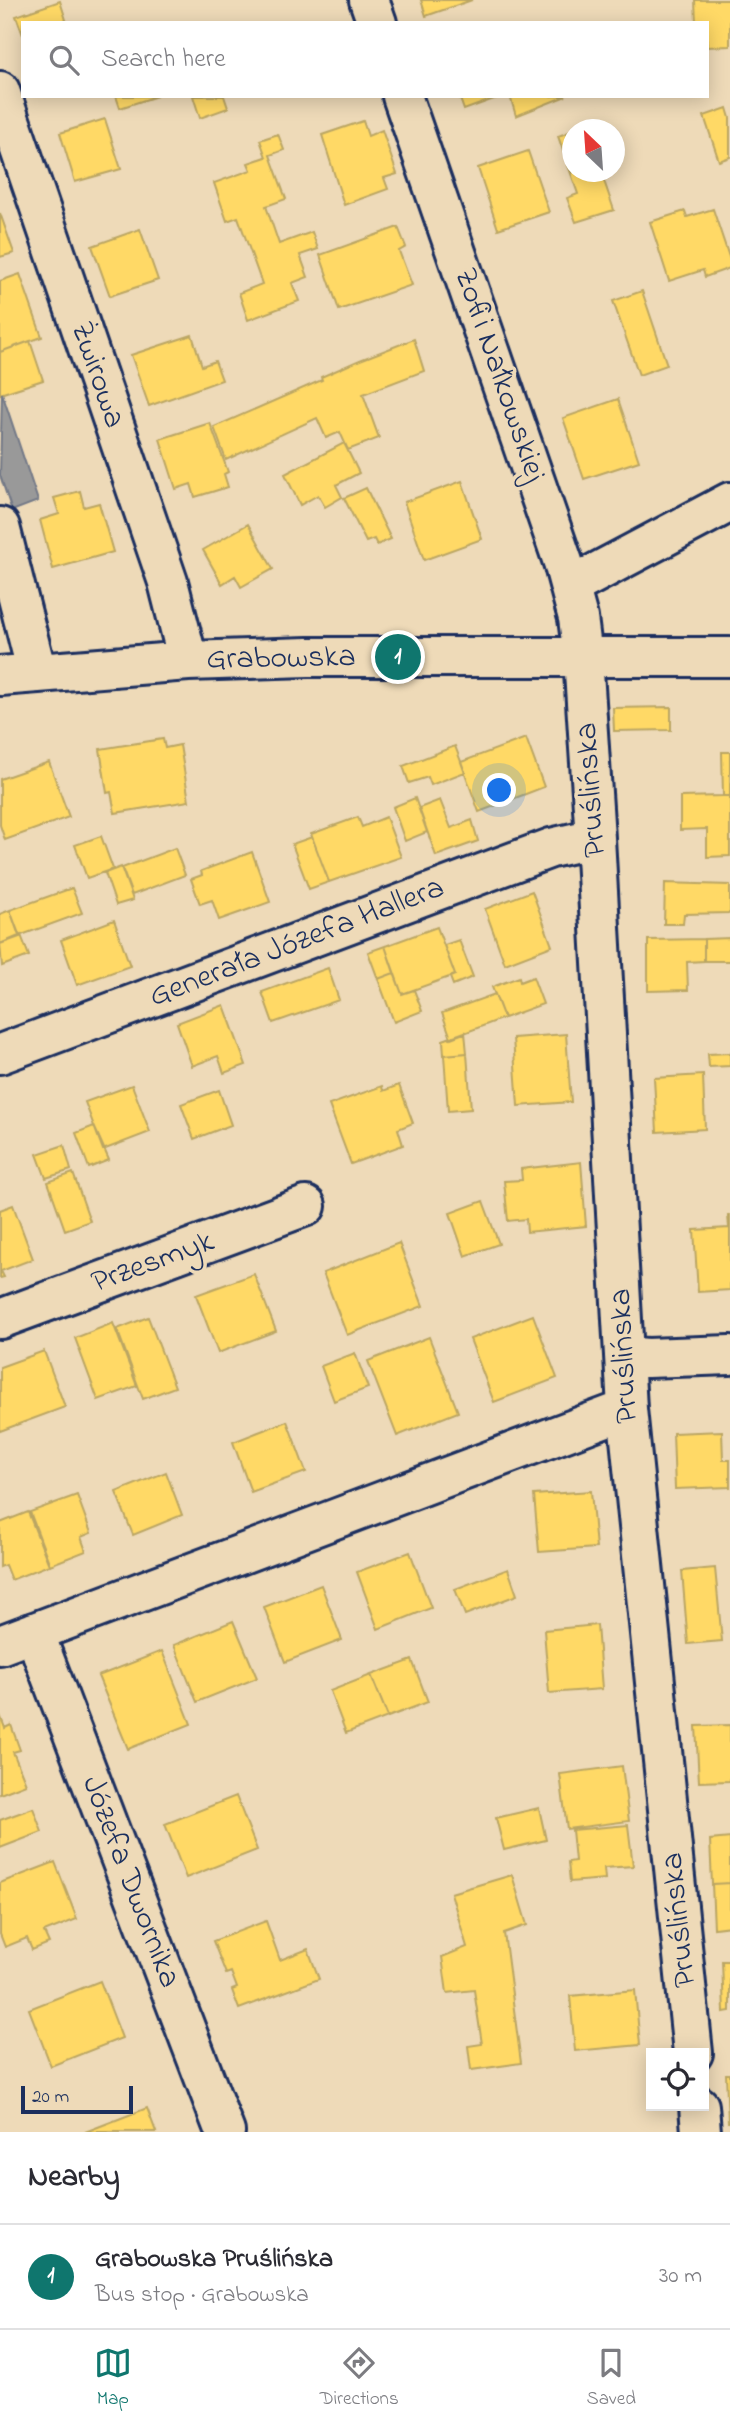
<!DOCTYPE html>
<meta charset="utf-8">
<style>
body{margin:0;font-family:"Indie Flower",sans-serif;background:#f7f7f7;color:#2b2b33}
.controls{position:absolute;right:21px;bottom:21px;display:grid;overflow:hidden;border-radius:0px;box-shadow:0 4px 18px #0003}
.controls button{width:63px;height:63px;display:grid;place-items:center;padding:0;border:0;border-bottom:2px solid #e1e1e2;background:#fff;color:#2b2b33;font:35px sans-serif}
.compass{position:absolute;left:562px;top:119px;width:63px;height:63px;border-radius:50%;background:#fff;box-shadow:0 4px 18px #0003;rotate:335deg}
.scale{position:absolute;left:21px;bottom:18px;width:112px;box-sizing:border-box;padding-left:7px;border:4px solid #1b2f5e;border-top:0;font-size:19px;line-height:24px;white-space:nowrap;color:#1b2f5e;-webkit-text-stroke:5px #eedab8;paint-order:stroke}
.you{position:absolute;left:500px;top:791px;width:24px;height:24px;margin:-18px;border:5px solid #fff;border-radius:50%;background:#1a73e8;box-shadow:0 0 0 10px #1a73e833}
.badge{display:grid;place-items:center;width:46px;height:46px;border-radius:50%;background:#0f766e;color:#fff;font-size:23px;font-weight:700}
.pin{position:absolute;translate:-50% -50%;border:4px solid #fff;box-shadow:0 2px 7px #0006}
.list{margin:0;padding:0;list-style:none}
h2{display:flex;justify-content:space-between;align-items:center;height:91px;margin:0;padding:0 28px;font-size:30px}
h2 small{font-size:23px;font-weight:400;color:#7c7c81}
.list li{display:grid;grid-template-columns:46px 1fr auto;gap:21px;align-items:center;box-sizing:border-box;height:105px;padding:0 28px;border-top:2px solid #e1e1e2}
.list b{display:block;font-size:26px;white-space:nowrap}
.list p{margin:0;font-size:23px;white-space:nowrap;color:#7c7c81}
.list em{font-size:23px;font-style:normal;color:#7c7c81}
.icon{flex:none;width:38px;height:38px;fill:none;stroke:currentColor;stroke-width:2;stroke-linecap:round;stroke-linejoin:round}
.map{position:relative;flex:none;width:730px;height:2132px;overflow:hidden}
.search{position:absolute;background:#fff;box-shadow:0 4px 18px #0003;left:21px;right:21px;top:21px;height:77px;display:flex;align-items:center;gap:18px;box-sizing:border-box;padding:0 24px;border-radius:0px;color:#7c7c81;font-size:26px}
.sheet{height:196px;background:#fff}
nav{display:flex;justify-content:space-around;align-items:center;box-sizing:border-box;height:98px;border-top:2px solid #e1e1e2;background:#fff;font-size:19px;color:#7c7c81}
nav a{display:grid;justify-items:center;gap:4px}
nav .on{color:#0f766e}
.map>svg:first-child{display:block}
</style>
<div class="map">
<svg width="730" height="2132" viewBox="0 0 730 2132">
<rect width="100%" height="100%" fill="#eedab8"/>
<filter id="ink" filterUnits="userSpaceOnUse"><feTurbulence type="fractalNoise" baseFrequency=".0143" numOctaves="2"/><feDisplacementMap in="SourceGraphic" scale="14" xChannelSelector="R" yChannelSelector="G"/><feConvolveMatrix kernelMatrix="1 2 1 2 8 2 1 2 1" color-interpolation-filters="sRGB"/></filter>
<g filter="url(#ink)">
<path fill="#ffd966" stroke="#bba664" stroke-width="2" d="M421 0H472L426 16Z
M695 0H730V46L707 47V23H696Z
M60 1 67 23H23V35L16 16Z
M116 96H157L120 108Z
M193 96H224L228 108 200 118Z
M459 96H502L464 110Z
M510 96H566L516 116Z
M727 108 730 118V157L719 161 704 116Z
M105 119 121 169 75 182 60 133Z
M363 121 368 136 382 130 397 174 384 178 388 189 344 205 322 135Z
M572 131V172H601L614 210 576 222 567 198 578 194 558 136Z
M278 134 284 150 270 155 286 199 266 206 279 244 312 232 318 249 300 255 308 277 292 283 299 301 248 320 239 293 262 284 238 217 227 221 214 183 251 170 248 163 266 157 260 140Z
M528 151 549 212 498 229 478 168Z
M713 209 730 260V268L705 277 703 270 669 281 650 222 685 211 687 217Z
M0 213 14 253 0 257Z
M398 227 406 247 399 251 412 285 339 310 320 255Z
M140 229 158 280 110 296 92 246Z
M20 274 42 337 0 352V281Z
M642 291 667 365 639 375 613 301Z
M192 335 202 366 215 361 222 380 149 406 131 355Z
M414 339 424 371 363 394 379 438 348 450 340 432 326 438 317 418 226 460 214 427 322 380 321 377 360 360Z
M30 341 43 380 0 394V352Z
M618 399 639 461 584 479 563 418Z
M210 423 228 472 224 474 228 487 195 497 191 484 176 489 160 439Z
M344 443 359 473 336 485 342 497 325 507 318 495 300 505 285 474Z
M462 481 482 539 424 560 404 502Z
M366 488 391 539 377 545 374 539 366 542 344 498Z
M80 491 84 507 99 503 113 552 53 569 40 520 59 514 54 498Z
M248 524 273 569 241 587 235 576 222 584 203 550Z
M671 707V730L614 731 613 708Z
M526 738 544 787 479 812 461 762Z
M163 739 165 748 180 745 189 801 115 813 111 792 107 793 100 749Z
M455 746 465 772 431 785 428 777 409 783 403 766Z
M722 752H730V796H723Z
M49 762 69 817 5 840 0 825V779Z
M723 796H730V856L707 857V829L680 830V797Z
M415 798 427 832 405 841 393 807Z
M440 800 451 828 472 820 478 841 436 856 419 808Z
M358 817 362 827 386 817 401 857 329 882 311 834Z
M101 836 113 869 87 878 75 845Z
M312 837 329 882 309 889 292 844Z
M175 848 185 875 132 895 122 868Z
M252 852 270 902 219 920 212 900 200 904 191 879 202 875 201 871Z
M121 867 133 900 116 905 105 873Z
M665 883 730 885V913L684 914 683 924H664Z
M72 888 82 913 19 936 10 910Z
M532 891 552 946 505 964 485 909Z
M10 910 20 937 0 944V914Z
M114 920 130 966 77 985 61 940Z
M437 927 455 975 402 994 385 946Z
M21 935 29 956 2 966 0 944Z
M730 938V961H704V939Z
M704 939V961L687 962 688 990 648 991V940Z
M459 940 473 977 453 985 450 977 455 975 444 945Z
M385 946 394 973 378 979 368 952Z
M328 968 339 1000 273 1023 262 992Z
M394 973 402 994 414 990 422 1011 394 1022 378 979Z
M519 977 520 982 533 977 543 1004 504 1018 492 987Z
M495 994 504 1018 451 1038 442 1013Z
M224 1005 246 1065 224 1073 218 1056 192 1066 177 1023Z
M465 1032 467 1053 444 1055 443 1040Z
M566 1034 571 1102 518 1106 513 1038Z
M467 1053 471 1109 448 1111 444 1055Z
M730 1053V1066L709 1067 708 1054Z
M703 1075 705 1129 657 1132 654 1078Z
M132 1085 150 1132 103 1150 85 1102Z
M399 1085 413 1123 398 1129 403 1145 351 1164 329 1105 382 1086 383 1091Z
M219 1090 231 1125 194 1139 181 1104Z
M94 1126 109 1160 89 1168 76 1133Z
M64 1145 71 1170 46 1178 37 1154Z
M581 1162 586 1226 527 1232 526 1219 508 1221 504 1181 522 1180 521 1169Z
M73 1173 90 1221 65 1230 48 1182Z
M483 1201 499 1244 465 1256 450 1213Z
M13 1205 33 1259 1 1271 4 1277 0 1278V1210Z
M728 1215H730V1290L698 1292 694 1230 729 1228Z
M399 1243 423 1306 347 1335 323 1273Z
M254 1274 276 1331 218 1353 196 1295Z
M533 1315 557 1378 494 1402 470 1339Z
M148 1317 175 1387 143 1399 117 1329Z
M113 1323 137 1386 98 1400 75 1338Z
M429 1337 458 1412 397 1436 368 1361Z
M44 1351 65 1407 0 1431V1367Z
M355 1353 368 1388 334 1401 321 1366Z
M287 1421 306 1472 251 1492 233 1442Z
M722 1431 723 1460H730V1487L675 1489 673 1433Z
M166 1472 182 1515 133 1535 116 1492Z
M591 1491 596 1548 539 1552 534 1495Z
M77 1495 91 1533 81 1537 86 1551 50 1565 30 1512Z
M28 1512 49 1565 11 1580 5 1565 0 1567V1523Z
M410 1552 431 1608 378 1629 357 1572Z
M715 1568 722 1641 688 1644 682 1571Z
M508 1569 517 1595 465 1615 455 1589Z
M321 1585 342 1640 285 1662 264 1607Z
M233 1621 257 1678 197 1702 174 1645Z
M597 1625 602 1689 549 1693 544 1630Z
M162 1651 191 1724 128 1749 98 1676Z
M412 1660 428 1702 388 1717 371 1675Z
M371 1675 388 1717 346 1733 330 1691Z
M0 1715 5 1728 11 1725 20 1750 13 1752 26 1784 0 1794Z
M730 1725V1781L699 1782 696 1726Z
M622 1766 629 1821 567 1829 560 1774Z
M236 1796 257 1850 186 1878 165 1824Z
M33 1808 42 1832 0 1848V1820Z
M539 1808 546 1840 504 1850 496 1818Z
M628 1825 633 1866 604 1868 605 1879 570 1882 568 1862 575 1861 572 1830Z
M730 1838V1883L712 1884 710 1840Z
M55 1862 77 1919 44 1932 49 1943 32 1950 27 1938 5 1947 0 1934V1883Z
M512 1875 527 1925 504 1933 521 2063 471 2070 468 2046 482 2044 474 1990 447 1993 442 1957 467 1947 451 1893Z
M730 1883V1926L714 1928 712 1884Z
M266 1921 280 1960 308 1949 319 1979 239 2009 232 1990 237 1988 231 1972 226 1974 213 1941Z
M722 1961H730V2011L724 2012Z
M100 1981 122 2038 51 2066 29 2009Z
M635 1990 640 2045 575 2051 570 1996Z
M726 2074H730V2122H728Z
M147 2108 156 2132H85Z"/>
<path fill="#999" stroke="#737987" stroke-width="2" d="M2 393 38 501 12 511 0 475Z"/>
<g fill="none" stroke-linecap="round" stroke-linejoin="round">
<g stroke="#1b2f5e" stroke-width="44">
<path id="minor" d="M369 0 377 23
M0 91 168 582 188 661
M402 96 563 562 578 618 583 657 595 838 627 1409 693 2053
M0 527 37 673
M571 586 730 502
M0 676 188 661 308 657H730
M0 1054 551 848 595 838
M0 1319 306 1206
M625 1356 647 1358 730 1355
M34 1632 225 2132
M0 1645 627 1409
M699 2106 701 2132"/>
</g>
<use href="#minor" stroke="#eedab8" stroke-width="38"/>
</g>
</g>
<g text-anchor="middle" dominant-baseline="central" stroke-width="7" stroke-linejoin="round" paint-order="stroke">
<g font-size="32" fill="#1b2f5e" stroke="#eedab8">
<text transform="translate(97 375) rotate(71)">Żwirowa</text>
<text transform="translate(499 375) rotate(71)">Zofii Nałkowskiej</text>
<text transform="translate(281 659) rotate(-1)">Grabowska</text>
<text transform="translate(592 790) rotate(-94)">Pruślińska</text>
<text transform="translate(297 943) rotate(-21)">Generała Józefa Hallera</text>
<text transform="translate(153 1263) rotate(-20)">Przesmyk</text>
<text transform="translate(625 1356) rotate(-93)">Pruślińska</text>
<text transform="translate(130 1882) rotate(69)">Józefa Dwornika</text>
<text transform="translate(680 1920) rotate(-96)">Pruślińska</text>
</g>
</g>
</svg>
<div class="controls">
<button><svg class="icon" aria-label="locate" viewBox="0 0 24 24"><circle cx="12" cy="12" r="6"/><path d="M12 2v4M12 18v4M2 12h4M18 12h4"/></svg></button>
</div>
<svg class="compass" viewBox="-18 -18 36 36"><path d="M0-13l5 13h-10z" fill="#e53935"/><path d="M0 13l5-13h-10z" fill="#7c7c81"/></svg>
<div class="scale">20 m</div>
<div class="you"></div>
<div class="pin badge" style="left:398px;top:657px">1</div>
<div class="search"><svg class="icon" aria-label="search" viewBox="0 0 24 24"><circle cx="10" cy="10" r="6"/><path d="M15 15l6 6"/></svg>Search here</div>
</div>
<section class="sheet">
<h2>Nearby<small></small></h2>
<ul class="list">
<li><span class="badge">1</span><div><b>Grabowska Pruślińska</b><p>Bus stop · Grabowska</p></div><em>30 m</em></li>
</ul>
</section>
<nav>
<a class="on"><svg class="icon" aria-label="map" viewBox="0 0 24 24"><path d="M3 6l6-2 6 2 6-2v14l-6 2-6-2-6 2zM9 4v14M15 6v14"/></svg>Map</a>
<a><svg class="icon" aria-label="directions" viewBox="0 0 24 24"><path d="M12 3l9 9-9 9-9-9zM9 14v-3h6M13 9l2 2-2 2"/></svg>Directions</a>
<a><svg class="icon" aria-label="saved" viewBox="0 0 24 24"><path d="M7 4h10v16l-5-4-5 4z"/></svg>Saved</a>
</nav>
